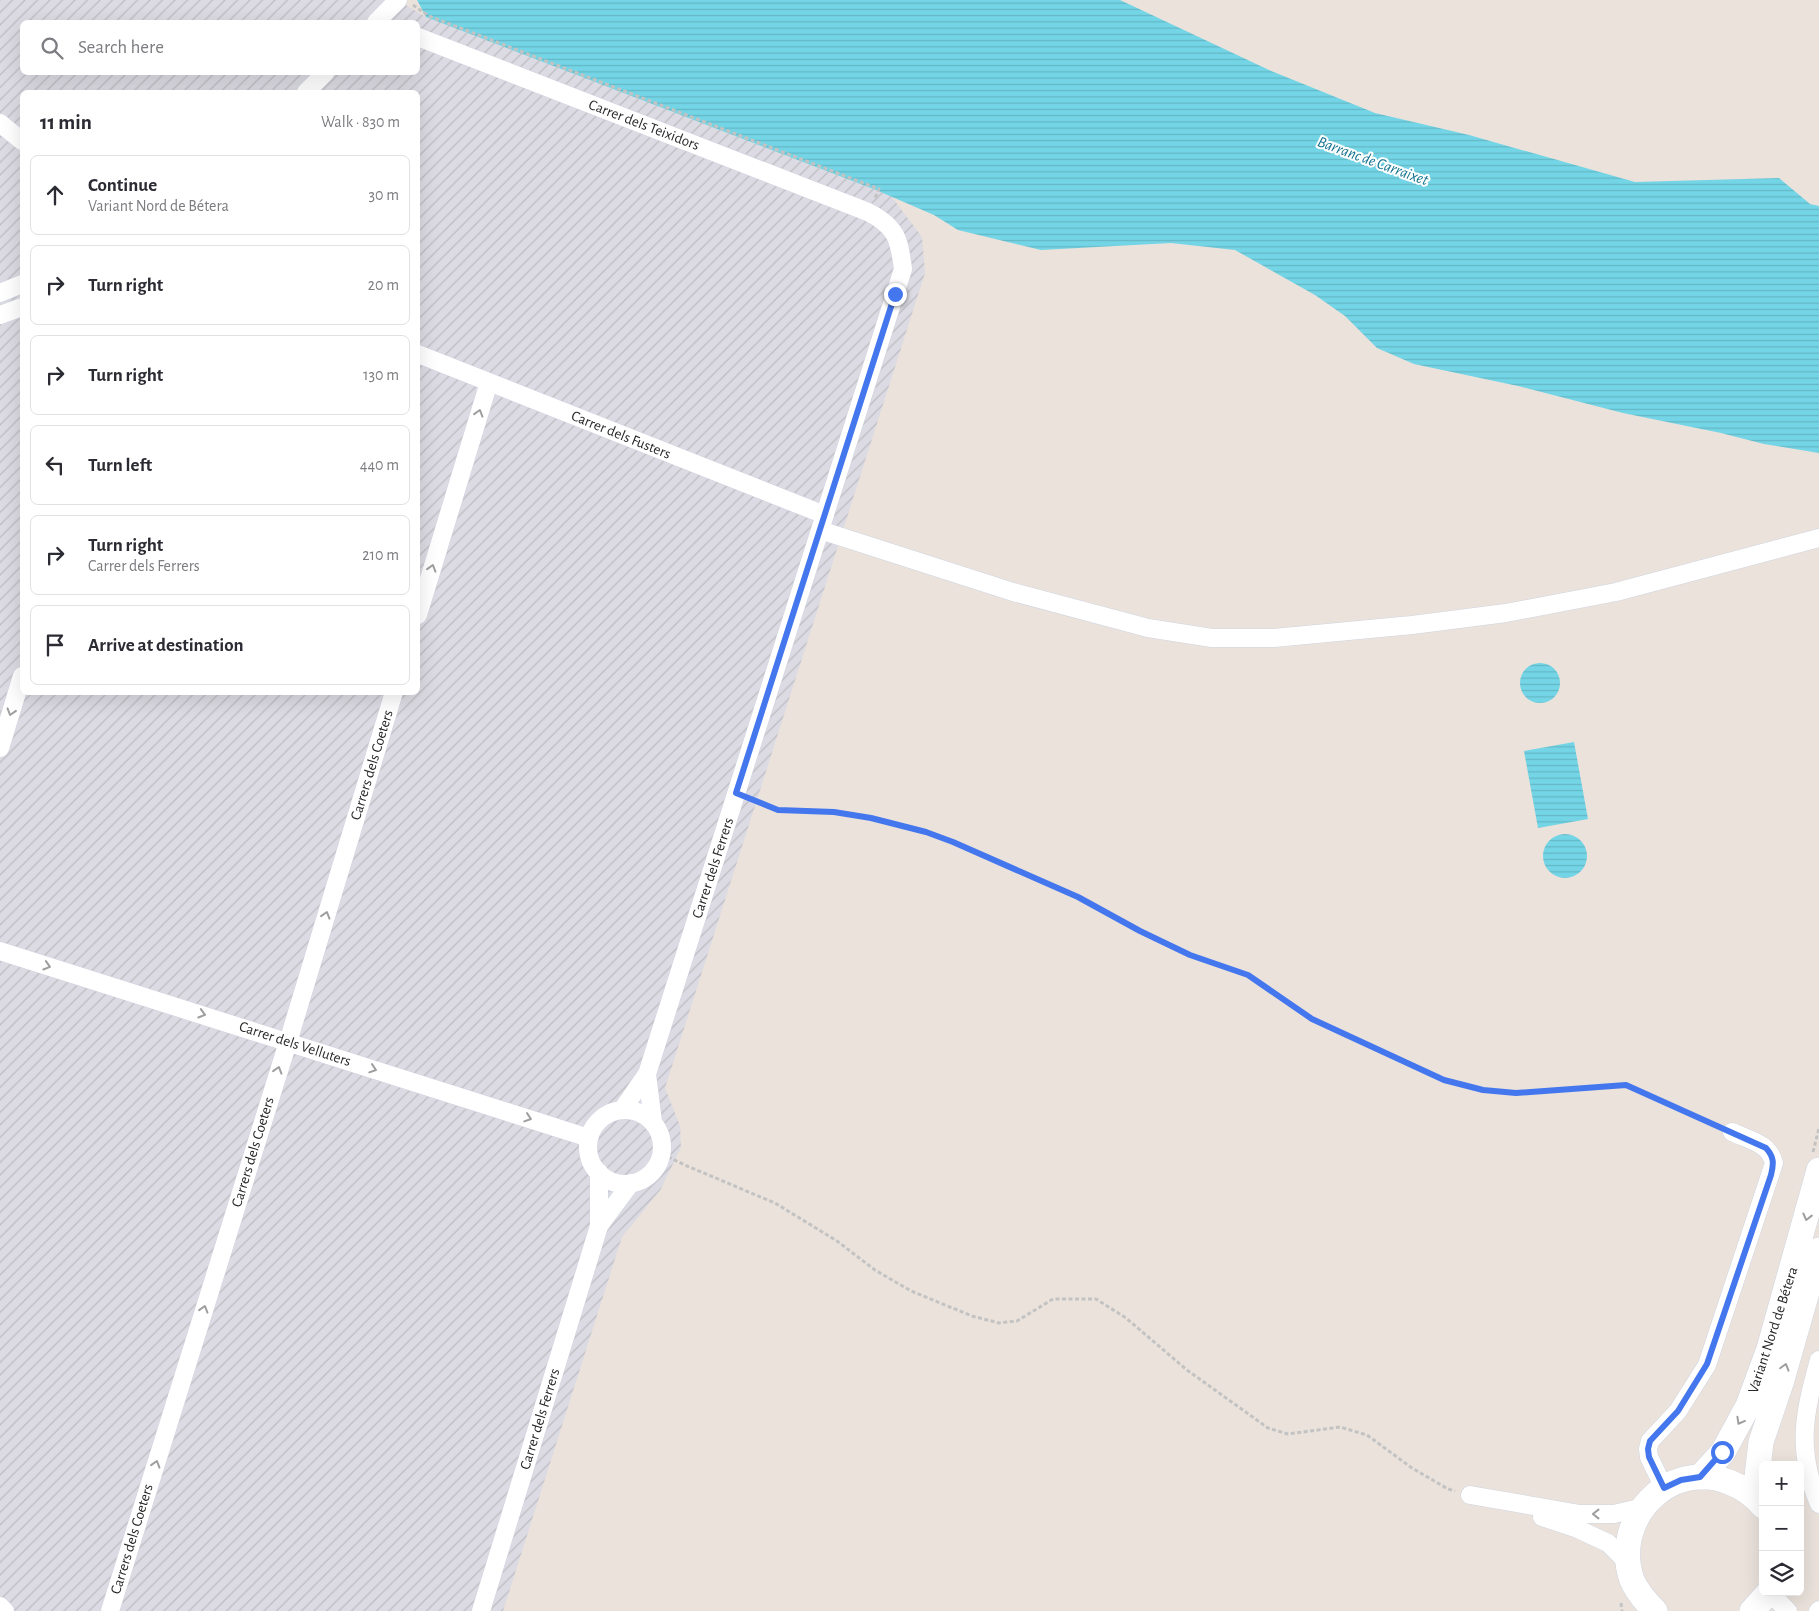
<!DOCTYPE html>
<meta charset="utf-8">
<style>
body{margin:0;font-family:"Alegreya Sans",sans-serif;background:#f2f2f3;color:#2b2b33}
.controls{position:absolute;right:15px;bottom:15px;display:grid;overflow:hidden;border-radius:8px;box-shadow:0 5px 20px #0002}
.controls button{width:45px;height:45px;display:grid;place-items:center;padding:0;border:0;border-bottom:1px solid #e1e1e2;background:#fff;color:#2b2b33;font:25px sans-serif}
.stop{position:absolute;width:15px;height:15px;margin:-11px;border:4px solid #47e;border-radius:50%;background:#fff}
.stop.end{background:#47e;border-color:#fff;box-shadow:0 1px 5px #0008}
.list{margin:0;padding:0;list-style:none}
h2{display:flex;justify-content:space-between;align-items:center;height:65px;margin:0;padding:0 20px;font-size:21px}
h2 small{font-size:16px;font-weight:400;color:#7c7c81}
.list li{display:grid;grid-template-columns:32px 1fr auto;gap:15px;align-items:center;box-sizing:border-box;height:80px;margin:0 10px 10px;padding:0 10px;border:1px solid #e1e1e2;border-radius:8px}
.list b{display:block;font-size:19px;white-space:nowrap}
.list p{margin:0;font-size:16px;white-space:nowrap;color:#7c7c81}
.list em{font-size:16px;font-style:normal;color:#7c7c81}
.icon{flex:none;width:28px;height:28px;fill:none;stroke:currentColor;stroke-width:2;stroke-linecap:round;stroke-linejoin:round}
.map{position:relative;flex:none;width:1819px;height:1611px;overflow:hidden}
.search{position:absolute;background:#fff;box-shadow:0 5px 20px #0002;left:20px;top:20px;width:400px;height:55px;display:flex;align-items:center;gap:12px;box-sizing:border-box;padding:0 18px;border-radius:8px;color:#7c7c81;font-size:19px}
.panel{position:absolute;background:#fff;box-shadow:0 5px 20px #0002;left:20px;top:90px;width:400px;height:605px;border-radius:8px}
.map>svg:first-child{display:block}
</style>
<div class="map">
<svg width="1819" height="1611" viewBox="0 0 1819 1611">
<defs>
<pattern id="industrial-furrows" width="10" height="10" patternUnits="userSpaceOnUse" patternTransform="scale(1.25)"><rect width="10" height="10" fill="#dcdbe3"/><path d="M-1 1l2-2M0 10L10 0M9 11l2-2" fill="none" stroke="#bdbcc3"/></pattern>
<pattern id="water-rules" width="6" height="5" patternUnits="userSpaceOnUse" patternTransform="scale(1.25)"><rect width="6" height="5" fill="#73d5e6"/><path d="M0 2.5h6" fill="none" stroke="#64b7c5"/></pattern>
</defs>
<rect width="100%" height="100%" fill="#eae2db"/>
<path fill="url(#industrial-furrows)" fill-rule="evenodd" d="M0 0H397L426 17 891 196 922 237 925 273 665 1088 680 1126 681 1147 661 1189 622 1237 503 1611H0ZM22 22H418V72H22ZM22 92H418V692H22Z"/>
<path fill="url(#water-rules)" d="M417 0H1120L1269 70 1375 113 1469 135 1635 182 1779 178 1810 204 1819 206V453L1764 444 1721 433 1623 413 1518 386 1414 364 1377 348 1345 316 1315 295 1235 250 1171 243 1041 250 958 230 934 215 876 190 426 17Z
M1520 683a20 20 0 1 1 40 0a20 20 0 1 1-40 0Z
M1574 742 1588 819 1538 828 1524 751Z
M1543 856a22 22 0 1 1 44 0a22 22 0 1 1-44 0Z"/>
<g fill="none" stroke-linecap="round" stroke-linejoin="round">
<g stroke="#d0d5e1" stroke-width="19">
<path id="minor" d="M376 22 398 0
M418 37 868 212C897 227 899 239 903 269L647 1074 622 1110
M306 92 326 72
M0 123 22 141
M0 293 22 284
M0 315 22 307
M418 354 825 515
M820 530 1013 592 1148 628 1212 638H1274L1412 625 1506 613 1616 592 1819 538
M418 615 489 382
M0 748 22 676
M0 951 589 1138
M647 1074 653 1122
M588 1147a37 37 0 1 1 74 0a37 37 0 1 1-74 0Z
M599 1226 631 1183
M1819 1360C1804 1414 1796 1449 1819 1504
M1664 1488 1649 1457 1648 1449 1650 1441 1678 1411 1707 1365 1774 1163C1769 1143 1749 1140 1732 1132
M1470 1495 1580 1514H1614L1644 1507
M1542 1517 1578 1529 1608 1543 1629 1564
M1769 1592 1788 1611
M0 1606 5 1611
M110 1611 288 1042 394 692
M481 1611 599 1226V1172
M1818 1611 1819 1610"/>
</g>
<g stroke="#d0d5e1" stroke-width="26">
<path id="secondary" d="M1700 1477 1723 1452 1748 1406 1769 1349 1819 1170
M1758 1500 1757 1477 1761 1442 1781 1383 1819 1250
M1655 1611C1646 1602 1637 1592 1632 1580 1611 1521 1668 1458 1729 1482 1742 1487 1754 1495 1763 1506
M1752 1611 1769 1592"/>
</g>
<path stroke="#c3c3c3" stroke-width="3" stroke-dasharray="4 2.5" stroke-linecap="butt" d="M413 5 429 16 879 189 875 198
M750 799 778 810 834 812 871 818 925 832 953 842 1078 897 1140 931 1190 955 1248 975 1312 1019 1444 1080 1483 1090 1516 1093 1626 1085 1718 1126
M1813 1152 1819 1128
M662 1154 687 1166 775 1203 837 1241 875 1270 911 1291 972 1316 999 1323 1017 1321 1053 1299H1096L1126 1318 1187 1370 1268 1428 1288 1434 1340 1427 1367 1435 1412 1468 1448 1489 1455 1491
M1621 1603 1622 1611"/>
<use href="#minor" stroke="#fff" stroke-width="18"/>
<use href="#secondary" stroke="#fff" stroke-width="25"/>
</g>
<defs><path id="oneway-chevron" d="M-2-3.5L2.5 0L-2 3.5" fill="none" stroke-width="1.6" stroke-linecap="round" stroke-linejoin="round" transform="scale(1.25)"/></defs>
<g stroke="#9e9e9e">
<use href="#oneway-chevron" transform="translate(479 413) rotate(-73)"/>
<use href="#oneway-chevron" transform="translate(432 568) rotate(-73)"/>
<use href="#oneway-chevron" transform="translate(11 712) rotate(107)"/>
<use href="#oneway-chevron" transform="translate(326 915) rotate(-73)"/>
<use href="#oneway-chevron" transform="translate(47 966) rotate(17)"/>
<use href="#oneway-chevron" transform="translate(202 1014) rotate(17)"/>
<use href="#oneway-chevron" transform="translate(373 1069) rotate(18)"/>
<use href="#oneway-chevron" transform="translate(278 1070) rotate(-73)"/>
<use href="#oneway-chevron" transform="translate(528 1118) rotate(18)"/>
<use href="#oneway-chevron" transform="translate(1807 1217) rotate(104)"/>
<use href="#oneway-chevron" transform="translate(204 1309) rotate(-73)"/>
<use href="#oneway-chevron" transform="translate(1785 1367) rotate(-74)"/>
<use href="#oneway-chevron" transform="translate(1740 1421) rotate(119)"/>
<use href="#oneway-chevron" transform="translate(156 1464) rotate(-73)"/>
<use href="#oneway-chevron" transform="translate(1596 1514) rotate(180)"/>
</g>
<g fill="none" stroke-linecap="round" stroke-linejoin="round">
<path stroke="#47e" stroke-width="6" d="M895 294 736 793 778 810 834 812 871 818 926 832 953 842 1078 897 1140 931 1190 955 1248 975 1312 1019 1444 1080 1483 1090 1516 1093 1626 1085 1766 1148C1774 1157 1774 1163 1771 1175L1707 1364 1678 1411 1650 1441 1648 1449 1649 1457 1664 1488 1681 1480 1700 1477 1722 1452"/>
</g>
<g text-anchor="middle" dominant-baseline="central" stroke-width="4" stroke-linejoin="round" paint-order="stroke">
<g font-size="15" fill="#282828" stroke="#fff">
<text transform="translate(644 125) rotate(21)">Carrer dels Teixidors</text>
<text transform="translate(621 435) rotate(22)">Carrer dels Fusters</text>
<text transform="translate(372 765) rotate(-73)">Carrers dels Coeters</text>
<text transform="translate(713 868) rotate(-72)">Carrer dels Ferrers</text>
<text transform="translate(295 1044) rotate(18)">Carrer dels Velluters</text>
<text transform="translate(253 1152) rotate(-73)">Carrers dels Coeters</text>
<text transform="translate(1773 1330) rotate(-72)">Variant Nord de Bétera</text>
<text transform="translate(540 1419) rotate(-73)">Carrer dels Ferrers</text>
<text transform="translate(132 1539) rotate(-73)">Carrers dels Coeters</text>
</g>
<g font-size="16" font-style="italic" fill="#157490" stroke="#fff">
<text transform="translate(1373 161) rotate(20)">Barranc de Carraixet</text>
</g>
</g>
</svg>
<div class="controls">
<button>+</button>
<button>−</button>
<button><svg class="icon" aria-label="layers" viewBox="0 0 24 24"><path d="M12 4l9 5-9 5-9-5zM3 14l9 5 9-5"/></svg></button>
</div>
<div class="stop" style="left:1722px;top:1452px"></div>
<div class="stop end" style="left:895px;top:294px"></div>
<div class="search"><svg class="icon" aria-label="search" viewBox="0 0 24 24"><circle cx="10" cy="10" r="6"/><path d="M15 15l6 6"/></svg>Search here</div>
<section class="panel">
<h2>11 min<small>Walk · 830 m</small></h2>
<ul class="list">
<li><svg class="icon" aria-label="ahead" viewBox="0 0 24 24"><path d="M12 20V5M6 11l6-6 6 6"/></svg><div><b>Continue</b><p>Variant Nord de Bétera</p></div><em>30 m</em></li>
<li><svg class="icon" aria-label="right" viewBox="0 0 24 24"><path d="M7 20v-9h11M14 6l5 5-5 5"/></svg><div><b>Turn right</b></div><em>20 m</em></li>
<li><svg class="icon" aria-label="right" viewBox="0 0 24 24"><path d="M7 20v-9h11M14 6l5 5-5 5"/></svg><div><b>Turn right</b></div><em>130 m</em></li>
<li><svg class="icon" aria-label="left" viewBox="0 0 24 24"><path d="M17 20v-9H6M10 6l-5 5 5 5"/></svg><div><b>Turn left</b></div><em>440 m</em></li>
<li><svg class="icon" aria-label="right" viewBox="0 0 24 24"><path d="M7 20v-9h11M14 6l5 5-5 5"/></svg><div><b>Turn right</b><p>Carrer dels Ferrers</p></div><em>210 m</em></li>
<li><svg class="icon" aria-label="arrive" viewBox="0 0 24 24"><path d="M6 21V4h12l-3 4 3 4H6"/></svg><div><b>Arrive at destination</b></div></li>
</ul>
</section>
</div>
